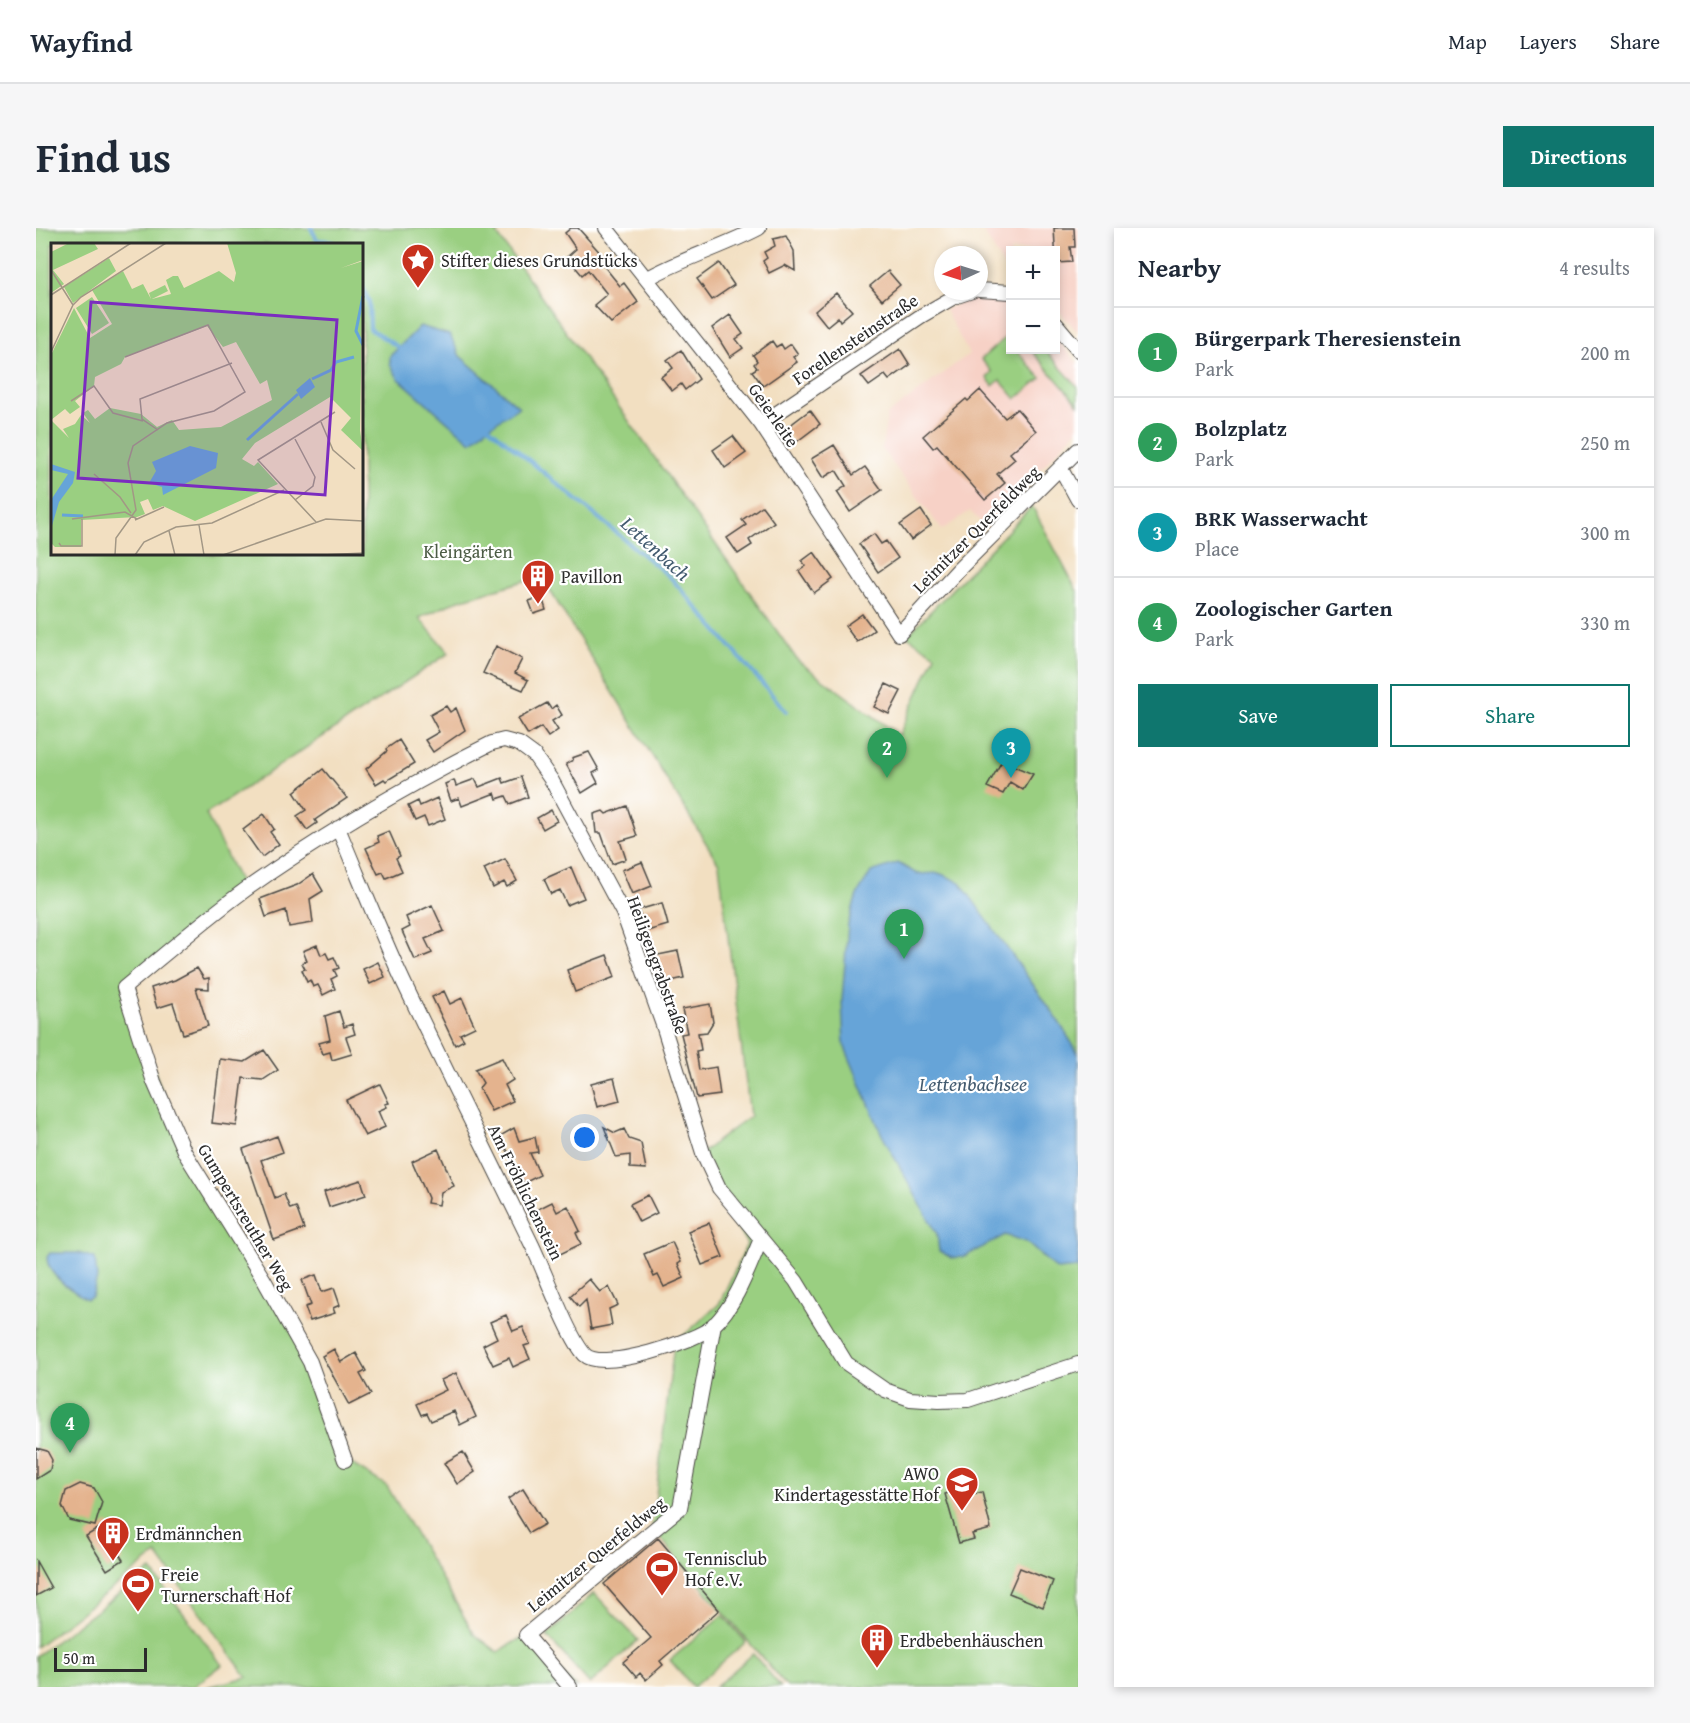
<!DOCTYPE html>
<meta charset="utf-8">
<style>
body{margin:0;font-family:"Gentium Book Plus",serif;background:#f6f6f7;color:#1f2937}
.controls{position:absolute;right:18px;top:18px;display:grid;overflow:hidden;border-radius:0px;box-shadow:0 3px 9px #0003}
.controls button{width:54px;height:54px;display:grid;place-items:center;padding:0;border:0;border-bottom:2px solid #e0e1e3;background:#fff;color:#1f2937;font:30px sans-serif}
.compass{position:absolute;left:898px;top:18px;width:54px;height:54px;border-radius:50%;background:#fff;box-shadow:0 3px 9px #0003;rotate:266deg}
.scale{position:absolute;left:18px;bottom:15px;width:93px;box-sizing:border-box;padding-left:6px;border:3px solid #2b2b2b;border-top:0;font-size:16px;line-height:21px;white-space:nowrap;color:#2b2b2b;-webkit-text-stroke:4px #fff;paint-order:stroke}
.you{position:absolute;left:549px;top:910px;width:21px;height:21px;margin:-15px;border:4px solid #fff;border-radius:50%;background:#1a73e8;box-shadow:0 0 0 9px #1a73e833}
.badge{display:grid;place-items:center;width:39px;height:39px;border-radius:50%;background:#0f766e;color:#fff;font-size:20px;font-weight:700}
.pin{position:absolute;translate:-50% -50px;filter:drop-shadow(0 2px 3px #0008)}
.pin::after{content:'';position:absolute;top:32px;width:21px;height:18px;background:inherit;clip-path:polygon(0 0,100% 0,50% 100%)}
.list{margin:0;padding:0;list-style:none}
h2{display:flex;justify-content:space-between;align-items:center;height:78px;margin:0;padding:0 24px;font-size:26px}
h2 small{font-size:20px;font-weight:400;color:#747a83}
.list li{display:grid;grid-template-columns:39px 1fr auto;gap:18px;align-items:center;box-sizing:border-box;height:90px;padding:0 24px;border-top:2px solid #e0e1e3}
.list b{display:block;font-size:22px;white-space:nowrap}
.list p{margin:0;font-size:20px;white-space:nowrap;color:#747a83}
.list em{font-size:20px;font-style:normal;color:#747a83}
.actions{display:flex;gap:12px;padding:18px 24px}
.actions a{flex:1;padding:14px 0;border:2px solid #0f766e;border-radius:0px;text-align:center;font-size:21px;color:#0f766e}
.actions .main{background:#0f766e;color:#fff}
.map{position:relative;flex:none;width:1042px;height:1459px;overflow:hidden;border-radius:0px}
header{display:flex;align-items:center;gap:36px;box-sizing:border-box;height:84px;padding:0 30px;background:#fff;border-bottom:2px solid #e0e1e3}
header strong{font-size:28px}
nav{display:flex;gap:33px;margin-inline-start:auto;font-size:21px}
.intro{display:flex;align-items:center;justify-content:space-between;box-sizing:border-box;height:144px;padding:0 36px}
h1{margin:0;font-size:42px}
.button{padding:15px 27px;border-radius:0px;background:#0f766e;color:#fff;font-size:21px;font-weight:700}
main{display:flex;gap:36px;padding:0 36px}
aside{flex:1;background:#fff;border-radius:0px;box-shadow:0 3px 9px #0003}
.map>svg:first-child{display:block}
</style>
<header>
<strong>Wayfind</strong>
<nav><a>Map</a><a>Layers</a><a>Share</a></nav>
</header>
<div class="intro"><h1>Find us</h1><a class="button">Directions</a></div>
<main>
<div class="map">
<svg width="1042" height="1459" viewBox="0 0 1042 1459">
<rect width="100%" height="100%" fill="#fff"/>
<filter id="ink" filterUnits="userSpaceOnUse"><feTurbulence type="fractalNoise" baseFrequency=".0167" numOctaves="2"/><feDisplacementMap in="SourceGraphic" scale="12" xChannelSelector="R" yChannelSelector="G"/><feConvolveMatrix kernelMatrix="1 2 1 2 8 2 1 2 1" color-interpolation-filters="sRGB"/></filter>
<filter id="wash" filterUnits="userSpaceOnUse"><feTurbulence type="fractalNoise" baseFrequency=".008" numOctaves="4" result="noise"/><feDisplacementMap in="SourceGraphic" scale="24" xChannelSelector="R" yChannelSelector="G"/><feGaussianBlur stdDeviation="1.35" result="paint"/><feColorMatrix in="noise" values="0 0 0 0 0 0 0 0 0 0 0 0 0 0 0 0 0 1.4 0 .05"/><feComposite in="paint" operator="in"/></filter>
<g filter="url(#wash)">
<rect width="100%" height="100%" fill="#f2dfc1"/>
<path fill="#f7d1c6" d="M945 0H1042V104L1020 80V22H975L974 48Z
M940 67 974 71 975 122H1020V110L1042 136V201L950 299 934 283 906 302 846 221 851 187 933 126 909 82Z"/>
<path fill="#9acf81" stroke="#627d56" stroke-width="1.5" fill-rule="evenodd" d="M0 0H467L461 6 762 433 863 507 899 427 871 408 996 278 1042 365V1459H751L616 1300 638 1116 683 1076 711 1016 659 930 714 888 683 636 505 348 423 372 383 390 413 425 170 586 208 663 88 760 149 925 274 1134 309 1232 351 1258 438 1406 462 1424 490 1407 540 1459H171L211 1449 121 1326 0 1419ZM16 16H326V326H16Z
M970 109 974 115 975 122H980L1005 150 980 171 964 152 957 158 951 150 956 144 945 131Z
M995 122H1009L1042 159V176Z
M115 1342 186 1437 157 1459H0V1428Z
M558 1365 602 1412 554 1456 511 1408Z
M687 1387 710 1414 657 1459 634 1432Z
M717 1426 745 1459H679Z"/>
<path fill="#66a4d8" stroke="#486882" stroke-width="1.5" d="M384 98 414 107 424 128 483 179 453 199 435 214 362 150 354 136V128Z
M862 635 881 646 903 645 924 654 1018 786 1042 825V1040L1021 1042 990 1014 969 1007 928 1029 916 1030 903 1023 901 1006 846 907 808 817 806 773 812 696 821 667 835 644Z
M14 1025H42L59 1030 61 1050 56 1069 51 1071C36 1063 11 1047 11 1029Z"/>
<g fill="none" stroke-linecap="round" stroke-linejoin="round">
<path stroke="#66a4d8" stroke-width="4" d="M275 0 281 12 295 13 298 16
M326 58 333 74 334 101 362 119
M453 199 635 350 750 483"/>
</g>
<g id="blocks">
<path fill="#e4b38e" d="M535 0H542L567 28 563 32 584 58 588 55 602 74 575 95 558 77 571 66 552 42 546 47 531 29 540 21 529 5Z
M1018 0H1038L1039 19H1034L1036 34 1020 35Z
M750 8 758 23 759 43 749 37 733 45 727 33 731 30 728 24 739 18 737 11Z
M683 35 698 57 676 72 661 51Z
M852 43 864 57 846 72 834 58Z
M800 65 816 83 804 93 802 89 791 98 779 83Z
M694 87 707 106 700 111 707 120 694 129 676 100Z
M736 113 740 119 745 116 748 121 755 116 762 126 757 129 761 134 727 158 716 143 721 140 718 136 721 133 717 127Z
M864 121 874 137 853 152 849 147 833 158 825 148Z
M645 122 663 151 649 162 645 156 636 163 625 149 637 140 631 132Z
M944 162 969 190 981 181 1000 203 974 225 979 231 961 246 969 255 949 272 901 217 897 220 887 208 930 171 932 173Z
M774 182 784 196 759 215 749 201Z
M697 208 710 225 689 240 677 222Z
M798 217 817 247 829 239 846 262 814 284 801 264 810 258 800 242 787 250 775 231Z
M726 278 738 294 713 312 716 317 702 326 691 310 710 297 706 292Z
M885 282 895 297 875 312 864 297Z
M838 306 845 316 850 313 862 330 842 344 823 316Z
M778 324 797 351 778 365 763 343 770 338 766 333Z
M506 369 510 382 498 386 493 373Z
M826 386 838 402 821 414 809 398Z
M460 418 486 431 479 445 492 452 487 462 447 445Z
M850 456 865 463 853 486 838 479Z
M511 475 515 481 520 477 526 487 516 493 522 502 512 509 505 499 492 507 482 491Z
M410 478 414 484 420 480 429 502 397 524 389 512 403 504 394 487Z
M363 512 378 536 350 553 348 551 340 556 330 541 351 523 350 521Z
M553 524 563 542 557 545 562 555 546 565 530 536 537 532 536 530Z
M966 533 997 546 987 562 974 554 967 566 951 559Z
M287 541 311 570 279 592 281 595 271 602 261 588 270 582 258 564Z
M485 549 492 569 474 576 470 568 461 571 459 565 426 578 423 570 415 573 409 556 418 552 420 558 439 551 443 559 466 550 468 555Z
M401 570 409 591 392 598 388 589 379 593 372 578 382 573 384 578Z
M591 578 601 608 584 613 590 631 576 636 565 605H560L558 586 567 583 570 586Z
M515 582 521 593 507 601 501 590Z
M228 586 238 601 234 604 243 616 226 629 207 602Z
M353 603 364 628 360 630 366 643 350 650 347 644 342 646 330 620 343 614 341 608Z
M469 631 481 653 471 659 468 654 457 660 448 641Z
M606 634 616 658 596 666 586 642Z
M535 639 548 670 531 677 524 662 515 666 508 651Z
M277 646 287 663 274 671 277 695 253 699 250 682 230 689 224 671 261 657Z
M626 675 632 697 611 703 602 682Z
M396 677 408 703 389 711 396 725 379 732 366 703 374 699 370 689Z
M281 717 285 727 290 725 293 731 298 729 303 740 298 742 301 748 295 751 299 761 287 767 282 757 277 759 274 752 271 754 266 742 269 741 266 735 271 733 267 723Z
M642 723 648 750 622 756 617 728Z
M571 727 579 749 539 764 531 742Z
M342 734 349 749 334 756 327 741Z
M161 740 168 751 173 750V761L160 760 172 798 147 806 137 775 121 780 115 760 139 752Z
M408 763 414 776 426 770 439 799 424 806 428 812 419 817 396 769Z
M674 776 677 794 671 804 662 805 665 822 660 823 663 842 680 839 684 867 661 870 645 806 651 805 646 781Z
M303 783 308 799 316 796 319 806 310 809 316 826 296 832 294 824 287 826 283 815 294 812 289 788Z
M228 822 242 842 227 852 207 850 201 898 176 895 184 831 209 834Z
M466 830 477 852 469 857 477 873 455 883 443 860 447 855 439 841Z
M578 850 584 873 561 879 555 856Z
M344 856 353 875 349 876 351 879 342 883 349 899 329 908 310 872Z
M568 899 579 905 588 901 593 911 605 915 610 941 594 940V927L580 929Z
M478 900 483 913 499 909 502 924 494 925 504 947 488 955 464 908Z
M241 908 247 924 225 932 239 970 248 966 254 981 260 979 268 1001 238 1012 207 921Z
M402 921 418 958 405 964 403 977 391 975 392 970 376 933Z
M325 952 330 967 293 979 288 964Z
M612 967 621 985 603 994 594 976Z
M516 974 521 984 532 978 544 1003 540 1005 545 1016 522 1027 500 982Z
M673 995 687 1029 666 1037 652 1003Z
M636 1014 645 1034 642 1036 648 1050 628 1059 622 1047 618 1049 608 1026Z
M280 1047 286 1064 298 1060 304 1077 297 1080 299 1085 274 1093 269 1079 275 1077 266 1052Z
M553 1051 564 1064 573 1059 582 1077 573 1081 576 1097 555 1101 550 1072 543 1079 534 1068Z
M470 1087 477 1103 487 1099 494 1116 488 1118 494 1131 477 1139 473 1130 457 1137 447 1117 461 1110 454 1094Z
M298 1121 305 1134 320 1125 330 1143 324 1146 335 1166 313 1177 286 1128Z
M420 1145 440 1189 424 1197 418 1183 395 1193 391 1185 386 1187 381 1176 410 1162 405 1152Z
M0 1220 11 1223 16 1232 14 1242 0 1251Z
M427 1224 439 1244 421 1256 408 1235Z
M44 1256 58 1260 66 1274 59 1298 33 1292 26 1278 30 1263Z
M487 1261 509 1296 493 1305 472 1271Z
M923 1262 925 1270 946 1264 955 1301 936 1306 938 1311 923 1315 909 1266Z
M72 1295 80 1308 74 1312 87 1332 71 1342 50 1308Z
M622 1310 683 1382 624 1433 627 1437 610 1452 604 1445 600 1449 587 1434 615 1410 568 1356Z
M0 1333 15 1360 0 1368Z
M984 1340 1017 1353 1007 1379 973 1365Z"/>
</g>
</g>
<g filter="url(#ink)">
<use href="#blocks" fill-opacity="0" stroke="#494642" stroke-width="1.5"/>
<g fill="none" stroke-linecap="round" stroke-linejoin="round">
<g stroke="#494642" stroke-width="16">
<path id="minor" d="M570 0 725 196 863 406 922 342 1042 222
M612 50C648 30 687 19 723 0
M943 62 975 64
M1020 96 1042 122
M725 196 885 88 918 69 936 63
M1025 241 1042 272
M302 600C324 652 344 704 368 755 410 843 453 929 496 1017 508 1042 533 1110 549 1127 567 1144 661 1113 677 1098 701 1075 712 1041 725 1011
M309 1232 274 1134 228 1052 149 925 118 854 88 760C128 727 168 692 209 662 288 606 370 558 456 515L468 512 483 516 498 527 516 553 587 685 627 797 668 928 683 960 760 1053 810 1135 849 1162 874 1171 903 1173 932 1172 1042 1136
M534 1459 490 1407 644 1280 678 1096"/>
</g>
<use href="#minor" stroke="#fff" stroke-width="14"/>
</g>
</g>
<defs>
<g id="sight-pin" transform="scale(1.725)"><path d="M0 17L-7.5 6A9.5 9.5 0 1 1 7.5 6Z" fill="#c8321e" stroke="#fff"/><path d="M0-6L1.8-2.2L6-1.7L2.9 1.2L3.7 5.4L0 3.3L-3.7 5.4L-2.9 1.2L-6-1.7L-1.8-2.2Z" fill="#fff"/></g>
<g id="building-pin" transform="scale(1.725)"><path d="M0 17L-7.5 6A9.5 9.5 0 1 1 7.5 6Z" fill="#c8321e" stroke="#fff"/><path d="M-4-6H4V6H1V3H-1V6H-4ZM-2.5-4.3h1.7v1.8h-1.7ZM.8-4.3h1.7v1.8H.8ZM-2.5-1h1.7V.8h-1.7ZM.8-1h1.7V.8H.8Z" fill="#fff"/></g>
<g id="school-pin" transform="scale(1.725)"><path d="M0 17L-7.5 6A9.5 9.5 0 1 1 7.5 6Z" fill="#c8321e" stroke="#fff"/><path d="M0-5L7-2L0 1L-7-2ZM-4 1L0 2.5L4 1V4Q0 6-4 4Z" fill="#fff"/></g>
<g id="stadium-pin" transform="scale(1.725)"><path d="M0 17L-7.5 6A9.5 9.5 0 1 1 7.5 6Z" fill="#c8321e" stroke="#fff"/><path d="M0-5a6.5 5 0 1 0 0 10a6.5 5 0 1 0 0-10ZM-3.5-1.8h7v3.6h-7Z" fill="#fff"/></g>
</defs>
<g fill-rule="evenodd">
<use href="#sight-pin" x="382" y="32"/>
<use href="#building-pin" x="502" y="348"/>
<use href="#school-pin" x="926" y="1255"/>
<use href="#building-pin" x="77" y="1305"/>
<use href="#stadium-pin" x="626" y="1340"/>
<use href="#stadium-pin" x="102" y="1356"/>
<use href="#building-pin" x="841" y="1412"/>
</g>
<g text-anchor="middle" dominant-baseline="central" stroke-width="4.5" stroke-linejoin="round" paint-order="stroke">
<g font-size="18" fill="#2b2b2b" stroke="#fff" text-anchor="start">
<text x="405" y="32">Stifter dieses Grundstücks</text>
<text x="525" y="348">Pavillon</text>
<text x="903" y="1245" text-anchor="end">AWO<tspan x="903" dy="21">Kindertagesstätte Hof</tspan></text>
<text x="100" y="1305">Erdmännchen</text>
<text x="649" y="1330">Tennisclub<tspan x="649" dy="21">Hof e.V.</tspan></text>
<text x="125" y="1346">Freie<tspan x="125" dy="21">Turnerschaft Hof</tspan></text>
<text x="864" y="1412">Erdbebenhäuschen</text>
</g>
<g font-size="18" fill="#2b2b2b" stroke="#fff">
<text transform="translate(819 111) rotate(-34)">Forellensteinstraße</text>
<text transform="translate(738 187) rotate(55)">Geierleite</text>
<text transform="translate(940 301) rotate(-45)">Leimitzer Querfeldweg</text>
<text transform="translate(622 737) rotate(70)">Heiligengrabstraße</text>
<text transform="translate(490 964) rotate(64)">Am Fröhlichenstein</text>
<text transform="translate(210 989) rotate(59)">Gumpertsreuther Weg</text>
<text transform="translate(560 1326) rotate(-39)">Leimitzer Querfeldweg</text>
</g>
<g font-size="18" fill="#4c5c45" stroke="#fff">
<text x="432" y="323">Kleingärten</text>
</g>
<g font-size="20" font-style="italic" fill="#435b70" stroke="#fff">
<text transform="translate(620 320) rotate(42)">Lettenbach</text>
<text x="937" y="855">Lettenbachsee</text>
</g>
</g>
<g transform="translate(15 15)">
<rect width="312" height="312" fill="#f2dfc1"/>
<path d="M18 0H43L47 6 2 27 13 41 0 50V9ZM176 0H312V17L290 25 312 18 309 187 312 208 290 187 300 175 279 154 204 200 191 216 203 223 207 219 227 241 144 278 112 263 102 267 97 256 89 259 94 271 86 274 30 277V304H4L0 300V112L23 65 39 95 61 81 41 47 72 28 81 46 92 41 100 56 98 50 114 42 117 48 101 56 120 51 115 37 122 33H127L133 45 168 28 183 39 185 30ZM156 83 172 104 185 99 209 141 216 137 221 157 170 184 128 187 121 177 106 184 90 171 59 165 44 176 37 167 32 170 39 180 30 172 24 181 12 186 18 195 0 177 14 166 19 171 29 164 24 158 43 143 44 134 70 121 74 114ZM58 15 65 28 22 60 13 44ZM41 54 58 80 41 91 25 65Z" fill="#9acf81" fill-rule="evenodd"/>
<path d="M259 135 264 144 250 156 245 147ZM139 203 167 210 165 225 112 252 111 244 98 240 105 228 101 219ZM0 221 24 229 22 240 8 259 0 286V257L17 231 0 227Z" fill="#66a4d8"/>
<path fill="none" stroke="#66a4d8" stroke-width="3" d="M312 102 305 88 312 53M261 136 280 127 285 119 303 114M196 197 247 151M11 272 32 273"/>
<path fill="none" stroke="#a29785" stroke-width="1.5" d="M0 27 22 62M0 52 80 0M0 109 22 62 30 54 115 0M20 158 43 143 62 170 92 178M270 179 282 207 304 226M107 187 91 176 89 156 181 120M43 231 69 254 80 270M244 257 262 243 264 234 244 196M21 276 74 269 86 276M84 277 113 264M265 279 207 217 284 169M148 282 153 312M118 288 124 312M8 300 10 303H31V276M64 312 65 295 85 267 77 220 82 203 116 180 163 168 194 149 157 82 74 114M84 312 93 299 125 284 161 280 233 247M172 312 275 276 312 278M271 312 312 310"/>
<path fill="#7b2cbf" fill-opacity="0.15" stroke="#7b2cbf" stroke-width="3" d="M40 59 286 77 274 252 27 235Z"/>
<rect width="312" height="312" fill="none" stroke="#2b2b2b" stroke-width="3"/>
</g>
</svg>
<div class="controls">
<button>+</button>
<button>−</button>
</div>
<svg class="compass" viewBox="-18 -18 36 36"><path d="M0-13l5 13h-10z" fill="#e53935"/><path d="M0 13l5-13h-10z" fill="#747a83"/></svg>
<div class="scale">50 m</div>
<div class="you"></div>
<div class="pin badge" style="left:868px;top:731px;background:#2e9e5b">1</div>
<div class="pin badge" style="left:851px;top:550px;background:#2e9e5b">2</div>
<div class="pin badge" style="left:975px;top:550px;background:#0f9aa8">3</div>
<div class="pin badge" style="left:34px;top:1225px;background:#2e9e5b">4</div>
</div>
<aside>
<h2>Nearby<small>4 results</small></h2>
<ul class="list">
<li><span class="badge" style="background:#2e9e5b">1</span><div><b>Bürgerpark Theresienstein</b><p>Park</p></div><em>200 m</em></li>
<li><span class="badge" style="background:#2e9e5b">2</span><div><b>Bolzplatz</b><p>Park</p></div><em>250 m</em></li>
<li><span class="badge" style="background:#0f9aa8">3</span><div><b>BRK Wasserwacht</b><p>Place</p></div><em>300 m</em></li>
<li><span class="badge" style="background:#2e9e5b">4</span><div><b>Zoologischer Garten</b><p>Park</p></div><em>330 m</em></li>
</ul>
<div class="actions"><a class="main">Save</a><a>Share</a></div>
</aside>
</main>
